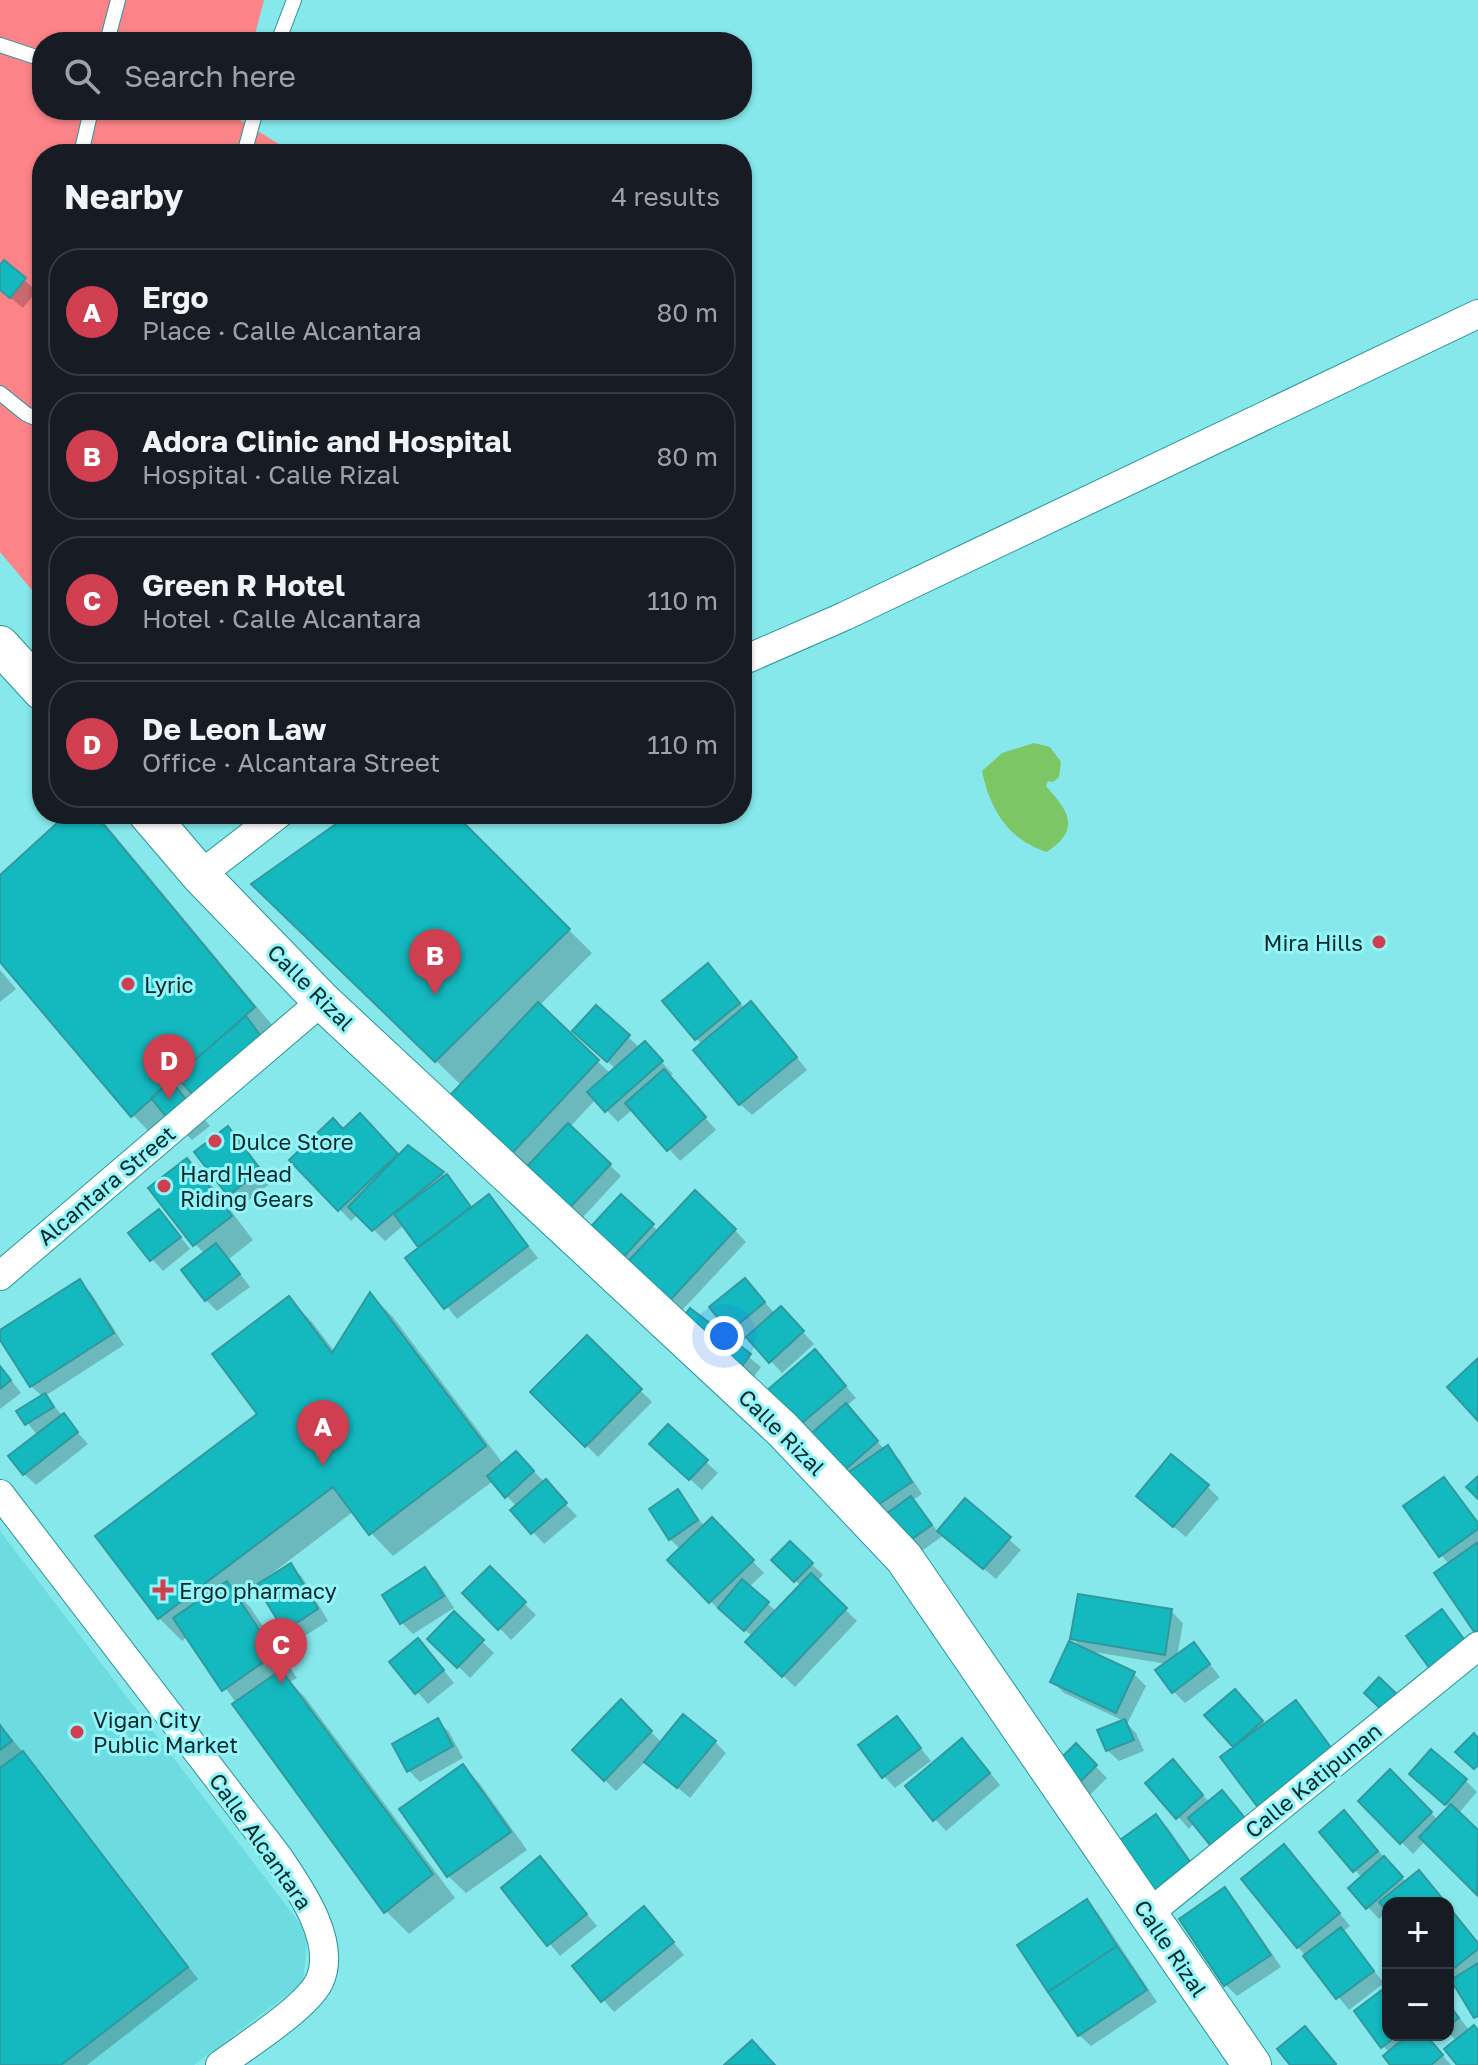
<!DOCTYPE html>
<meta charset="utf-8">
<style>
body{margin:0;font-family:"Golos Text",sans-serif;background:#242831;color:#f1f3f6}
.controls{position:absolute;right:24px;bottom:24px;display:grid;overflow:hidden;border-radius:16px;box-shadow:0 2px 6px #0004}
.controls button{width:72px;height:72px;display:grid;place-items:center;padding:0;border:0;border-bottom:2px solid #363941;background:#171b24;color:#f1f3f6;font:40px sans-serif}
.you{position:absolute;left:724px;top:1336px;width:28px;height:28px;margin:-20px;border:6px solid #fff;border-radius:50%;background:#1a73e8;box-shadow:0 0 0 12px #1a73e833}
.badge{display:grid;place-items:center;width:52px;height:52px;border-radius:50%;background:#cf3f4f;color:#fff;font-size:26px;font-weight:700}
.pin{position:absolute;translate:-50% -66px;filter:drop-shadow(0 2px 4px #0008)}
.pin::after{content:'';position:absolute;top:42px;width:28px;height:24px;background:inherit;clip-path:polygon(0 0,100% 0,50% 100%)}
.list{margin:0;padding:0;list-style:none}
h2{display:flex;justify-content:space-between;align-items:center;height:104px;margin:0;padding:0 32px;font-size:34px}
h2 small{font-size:26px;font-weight:400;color:#9ea1a6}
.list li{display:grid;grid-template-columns:52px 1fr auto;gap:24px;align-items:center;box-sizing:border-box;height:128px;margin:0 16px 16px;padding:0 16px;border:2px solid #363941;border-radius:32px}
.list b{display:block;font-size:30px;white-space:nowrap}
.list p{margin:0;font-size:26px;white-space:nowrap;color:#9ea1a6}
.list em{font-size:26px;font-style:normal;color:#9ea1a6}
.icon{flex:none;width:44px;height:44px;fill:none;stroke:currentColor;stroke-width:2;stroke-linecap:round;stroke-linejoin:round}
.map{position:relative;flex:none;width:1478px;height:2065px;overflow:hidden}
.search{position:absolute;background:#171b24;box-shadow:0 2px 6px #0004;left:32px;top:32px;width:720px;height:88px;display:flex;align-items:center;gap:20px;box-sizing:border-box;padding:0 28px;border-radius:32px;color:#9ea1a6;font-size:30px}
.panel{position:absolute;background:#171b24;box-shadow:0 2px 6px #0004;left:32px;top:144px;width:720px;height:680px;border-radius:32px}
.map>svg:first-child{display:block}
</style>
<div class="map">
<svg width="1478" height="2065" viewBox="0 0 1478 2065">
<rect width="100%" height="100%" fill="#86e8eb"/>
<path fill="#6ddce0" d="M0 1531 308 1934 303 1983 194 2065H0Z"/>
<path fill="#fc8489" d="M0 0H264L253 42H42V110H236L235 117 295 154H42V602L0 552Z"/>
<path fill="#7dc666" d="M1034 743 1050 747 1061 762 1059 777 1053 782 1048 781 1046 786C1068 811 1082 828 1047 852 1008 840 990 809 982 771L1002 753Z"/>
<path fill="#0003" d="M4 263 37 291 23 308 0 289V268Z
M70 814H95L106 825 277 1031 193 1105 210 1126 192 1140 173 1121 155 1138 133 1115 0 959V878Z
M353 814H452L592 953 539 1006 611 1074 616 1069 586 1043 596 1008 640 1048 656 1056 673 1074 669 1077 716 1130 680 1161 633 1109 618 1122 596 1099 570 1127 621 1176 574 1227 522 1178 462 1086 277 907Z
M0 970 16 989 0 1002Z
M719 977 745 1009 762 1015 807 1070 752 1115 740 1104 702 1045 665 1001Z
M360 1116 399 1157 408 1148 447 1177 473 1208 489 1197 538 1258 457 1319 408 1258 421 1247 404 1225 385 1241 358 1214 351 1221 292 1160 343 1132Z
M228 1129 271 1183 241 1206 229 1195Z
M187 1161 210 1183 253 1240 229 1259 250 1287 217 1311 206 1300 205 1254 195 1244Z
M622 1197 659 1232 735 1230 746 1242 672 1321 621 1272Z
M170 1223 190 1249 163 1271 152 1259Z
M80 1282 91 1293 124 1345 45 1396 88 1444 36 1485 24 1474 38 1436 18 1411 43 1397 31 1386 0 1333Z
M756 1292 775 1314 792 1320 814 1344 782 1373 748 1337 742 1342 712 1308Z
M371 1295 393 1317 504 1465H528L577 1516 544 1544 513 1510 517 1507 493 1481 393 1556 371 1533 354 1511 266 1578 268 1580 290 1566 302 1577 328 1621 297 1641 285 1629 257 1584 240 1597 250 1607 297 1678 290 1682 304 1696 455 1898 409 1934 386 1911 188 1636 182 1641 159 1618 260 1414 289 1299 312 1322 335 1352Z
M691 1310 761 1367 749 1383Z
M587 1337 652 1402 598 1457 533 1392Z
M826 1363 856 1398 846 1406 885 1450 888 1448 899 1459 922 1494 913 1500 939 1533 965 1501 1021 1550 996 1579 944 1535 919 1553 797 1427Z
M0 1365 21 1393 0 1409Z
M663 1455 706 1462 718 1473 702 1490Z
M1444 1479 1478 1522V1633L1437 1574 1450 1565 1441 1555Z
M1208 1487 1219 1498 1186 1537 1150 1507Z
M678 1492 705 1527 712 1520 764 1573 749 1587 777 1612 801 1586 774 1560 790 1543 823 1575 817 1582 857 1621 795 1687 748 1642 753 1637 724 1611 722 1613 670 1560 681 1550 670 1539Z
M490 1569 536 1615 511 1640 465 1593Z
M425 1570 437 1581 454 1608 413 1634 401 1622Z
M1171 1611 1183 1623 1177 1657 1194 1644 1220 1677 1185 1703 1174 1692 1167 1664 1088 1651 1134 1674 1146 1686 1127 1724 1136 1733 1144 1751 1119 1761 1107 1750 1124 1721 1064 1693 1052 1681 1083 1649 1073 1639Z
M454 1614 494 1653 470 1678 430 1638Z
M429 1652 454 1683 428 1704 392 1663Z
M621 1702 662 1743 715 1742 726 1753 690 1798 646 1761 616 1791 574 1750Z
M1246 1703 1266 1725 1295 1703 1348 1770 1276 1824 1236 1748 1207 1716Z
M897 1719 931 1761 895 1788 884 1776Z
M438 1721 449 1732 463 1758 420 1782 409 1771Z
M0 1725 34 1765 198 1979 87 2065H0Z
M1076 1746 1107 1778 1085 1800 1054 1768Z
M973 1752 1000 1785 946 1831 935 1819Z
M463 1766 480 1784 527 1850 466 1893 448 1876Z
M1390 1772 1438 1820 1450 1808 1424 1786 1465 1780 1477 1792 1458 1814 1478 1833V1893L1425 1841 1413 1854 1361 1801Z
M1184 1774 1210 1803 1189 1829 1148 1783Z
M1156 1816 1168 1828 1202 1877 1153 1893Z
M1355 1824 1406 1882 1445 1903H1388V1911L1379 1919 1351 1889 1362 1878 1355 1870Z
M540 1858 597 1926 560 1956 503 1888Z
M1295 1858 1350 1926 1342 1932 1384 1983 1349 2010 1243 1879Z
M1225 1890 1236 1901 1281 1967 1237 1996 1226 1985 1182 1919Z
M1086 1902 1098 1913 1157 2002 1091 2046 1079 2035Z
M1448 1906 1478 1943V2019L1457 1986 1454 1989 1448 1982Z
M655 1920 684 1955 614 2012 574 1966Z
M1388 1996V2035H1425L1451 2065H1393L1390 2053 1383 2046Z
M1448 2003 1470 2031H1478V2065H1459L1457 2041 1448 2033Z"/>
<path fill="#13b9bf" stroke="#30999d" stroke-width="2" d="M4 260 26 278 10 298 0 290V265Z
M67 814H95L255 1007 131 1117 0 962V875Z
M350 814H455L570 929 435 1062 251 884Z
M708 963 740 1003 695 1040 662 1001Z
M751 1001 797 1057 739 1105 693 1050Z
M538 1002 599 1060 500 1166 438 1108Z
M596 1005 630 1035 607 1062 572 1031Z
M246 1016 263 1039 195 1097 176 1076Z
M645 1041 663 1061 605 1112 587 1092Z
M664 1069 706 1117 667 1151 625 1103Z
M171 1081 188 1102 168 1119 151 1098Z
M360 1113 398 1154 338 1211 289 1160 333 1118 343 1129Z
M568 1123 611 1164 561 1217 518 1176Z
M228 1126 261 1170 228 1196 194 1152Z
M408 1145 444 1172 372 1231 348 1207Z
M187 1158 232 1216 193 1246 148 1188Z
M447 1174 471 1207 418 1247 394 1214Z
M695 1190 736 1229 660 1311 618 1272Z
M489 1194 528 1246 444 1309 405 1258Z
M621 1194 654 1224 616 1265 583 1235Z
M159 1209 181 1237 150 1261 128 1233Z
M216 1243 240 1274 205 1301 181 1270Z
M745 1278 765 1302 729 1332 709 1307Z
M80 1279 114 1333 30 1387 0 1340V1330Z
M370 1292 486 1446 369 1535 333 1487 158 1619 95 1536 257 1414 212 1354 289 1296 332 1353Z
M781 1306 804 1331 769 1363 746 1337Z
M690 1308 751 1354 737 1373 676 1327Z
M587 1335 642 1389 585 1447 530 1392Z
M815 1349 846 1386 796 1428 765 1392Z
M1478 1358V1421L1447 1387Z
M0 1366 11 1380 0 1389Z
M45 1393 54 1407 25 1425 16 1411Z
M846 1403 878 1441 838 1476 806 1438Z
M64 1413 78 1432 23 1475 8 1456Z
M668 1424 708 1460 689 1480 649 1444Z
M888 1445 912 1482 870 1510 846 1474Z
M516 1451 534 1471 505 1498 487 1476Z
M1171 1454 1209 1485 1173 1527 1136 1496Z
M1478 1476V1499L1466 1487Z
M1444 1477 1478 1523V1529L1439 1557 1403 1506Z
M546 1479 567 1503 531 1534 510 1510Z
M678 1489 698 1520 669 1540 649 1509Z
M911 1496 932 1525 906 1543 886 1514Z
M965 1498 1011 1537 983 1569 937 1531Z
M712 1517 754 1560 709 1603 667 1560Z
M790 1541 813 1563 794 1582 771 1560Z
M1478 1542V1631L1475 1633 1434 1573Z
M291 1563 318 1609 284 1631 256 1585Z
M490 1566 526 1602 498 1630 462 1593Z
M425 1567 444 1596 400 1624 382 1595Z
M811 1573 847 1608 782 1677 745 1642Z
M742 1579 769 1602 744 1631 718 1608Z
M227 1581 275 1654 222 1691 173 1618Z
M1078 1594 1172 1609 1165 1655 1070 1639Z
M1442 1609 1469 1646 1433 1673 1406 1636Z
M454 1611 484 1640 457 1668 427 1639Z
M418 1638 444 1670 415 1694 389 1662Z
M1069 1641 1135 1672 1116 1713 1050 1682Z
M1194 1642 1210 1664 1172 1693 1155 1670Z
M281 1670 433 1874 384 1913 232 1704Z
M1379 1677 1402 1699 1387 1715 1364 1693Z
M1235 1689 1263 1721 1233 1747 1204 1715Z
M621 1699 652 1731 604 1781 572 1750Z
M1296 1700 1338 1757 1263 1814 1220 1757Z
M683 1714 716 1741 677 1788 644 1762Z
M897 1716 921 1748 882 1778 858 1745Z
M438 1718 453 1746 407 1772 392 1744Z
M1125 1719 1134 1740 1106 1751 1097 1730Z
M0 1725 12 1741 0 1750Z
M1474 1733 1478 1738V1765L1474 1769 1455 1752Z
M962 1738 990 1773 933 1821 905 1786Z
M1076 1743 1097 1765 1072 1790 1051 1768Z
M1431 1749 1467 1779 1445 1805 1409 1774Z
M23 1751 188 1967 61 2065H0V1768Z
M1173 1759 1203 1795 1176 1819 1145 1783Z
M463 1764 511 1832 447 1877 399 1809Z
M1390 1769 1432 1812 1400 1844 1358 1801Z
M1222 1790 1249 1823 1215 1851 1188 1818Z
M1451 1804 1478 1830 1477 1895 1419 1837Z
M1344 1810 1378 1851 1353 1872 1319 1832Z
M1156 1814 1192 1865 1152 1894 1116 1843Z
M1284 1844 1340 1913 1297 1948 1241 1879Z
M540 1856 587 1914 547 1946 501 1888Z
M1384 1856 1403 1877 1366 1909 1348 1888Z
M1419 1870 1446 1903H1388V1912L1379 1902Z
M1225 1887 1271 1955 1224 1986 1179 1919Z
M1087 1899 1117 1946 1048 1992 1017 1945Z
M644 1906 674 1942 601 2002 572 1966Z
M1448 1906 1478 1943V1949L1448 1973Z
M1341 1927 1374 1971 1336 1999 1303 1956Z
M1117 1946 1147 1990 1078 2036 1048 1992Z
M1478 1963V2016L1474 2018 1451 1980Z
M1383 1989 1388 1995V2035H1398L1381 2048 1354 2011Z
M1451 2007 1459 2018 1448 2026V2009Z
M1474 2025 1478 2030V2065H1457L1444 2049Z
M1305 2026 1336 2064 1335 2065H1290L1277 2049Z
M1408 2035H1426L1443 2055 1431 2065H1390L1383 2056Z
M752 2040 775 2065H724Z"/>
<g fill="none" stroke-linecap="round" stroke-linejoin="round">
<g stroke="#299498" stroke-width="16">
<path id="lane" d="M107 42 118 0
M278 42 294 0
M0 45 42 59
M81 154 91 110
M244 154 256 110
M0 393 26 414 42 421"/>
</g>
<g stroke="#299498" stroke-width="30">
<path id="street" d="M742 661 845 616 1478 314
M200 875 279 814
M0 1276 322 1001
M0 1494 279 1858C300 1889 338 1943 319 1982 305 2009 245 2046 220 2065
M1148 1914 1478 1646"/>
</g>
<g stroke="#299498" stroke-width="40">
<path id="secondary" d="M0 645 42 691
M148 814 200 875 322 1001 783 1430 904 1558 1252 2065"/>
</g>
<use href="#lane" stroke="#fff" stroke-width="14"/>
<use href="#street" stroke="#fff" stroke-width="28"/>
<use href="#secondary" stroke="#fff" stroke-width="38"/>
</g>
<g fill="#cf3f4f" stroke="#93f5f9" stroke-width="3">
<circle cx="1379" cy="942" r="8"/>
<circle cx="128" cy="984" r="8"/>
<circle cx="215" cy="1141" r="8"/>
<circle cx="164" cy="1186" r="8"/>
<path d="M159 1578h8v8h8v8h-8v8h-8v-8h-8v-8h8z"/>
<circle cx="77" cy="1732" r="8"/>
</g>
<g text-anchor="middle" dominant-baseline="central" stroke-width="6" stroke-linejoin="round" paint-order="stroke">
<g font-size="22" fill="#072829" stroke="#93f5f9" text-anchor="start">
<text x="1363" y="942" text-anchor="end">Mira Hills</text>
<text x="144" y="984">Lyric</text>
<text x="231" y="1141">Dulce Store</text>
<text x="180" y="1173">Hard Head<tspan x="180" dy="25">Riding Gears</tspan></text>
<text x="179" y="1590">Ergo pharmacy</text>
<text x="93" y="1719">Vigan City<tspan x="93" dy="25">Public Market</tspan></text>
</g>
<g font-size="22" fill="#072829" stroke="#93f5f9">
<text transform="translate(311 987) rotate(45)">Calle Rizal</text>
<text transform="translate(106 1185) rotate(-40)">Alcantara Street</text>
<text transform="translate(782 1432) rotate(45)">Calle Rizal</text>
<text transform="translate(1313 1780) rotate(-39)">Calle Katipunan</text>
<text transform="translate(261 1841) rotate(55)">Calle Alcantara</text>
<text transform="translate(1171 1948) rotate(56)">Calle Rizal</text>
</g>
</g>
</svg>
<div class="controls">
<button>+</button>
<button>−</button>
</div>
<div class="you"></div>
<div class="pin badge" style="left:323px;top:1466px">A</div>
<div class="pin badge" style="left:435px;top:995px">B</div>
<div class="pin badge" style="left:281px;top:1684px">C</div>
<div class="pin badge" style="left:169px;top:1100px">D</div>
<div class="search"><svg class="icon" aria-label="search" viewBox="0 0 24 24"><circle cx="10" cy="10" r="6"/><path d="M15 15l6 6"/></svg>Search here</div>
<section class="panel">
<h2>Nearby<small>4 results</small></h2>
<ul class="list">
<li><span class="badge">A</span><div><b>Ergo</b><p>Place · Calle Alcantara</p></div><em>80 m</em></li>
<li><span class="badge">B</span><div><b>Adora Clinic and Hospital</b><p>Hospital · Calle Rizal</p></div><em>80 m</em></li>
<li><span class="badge">C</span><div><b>Green R Hotel</b><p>Hotel · Calle Alcantara</p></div><em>110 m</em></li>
<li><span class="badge">D</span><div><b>De Leon Law</b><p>Office · Alcantara Street</p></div><em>110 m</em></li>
</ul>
</section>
</div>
